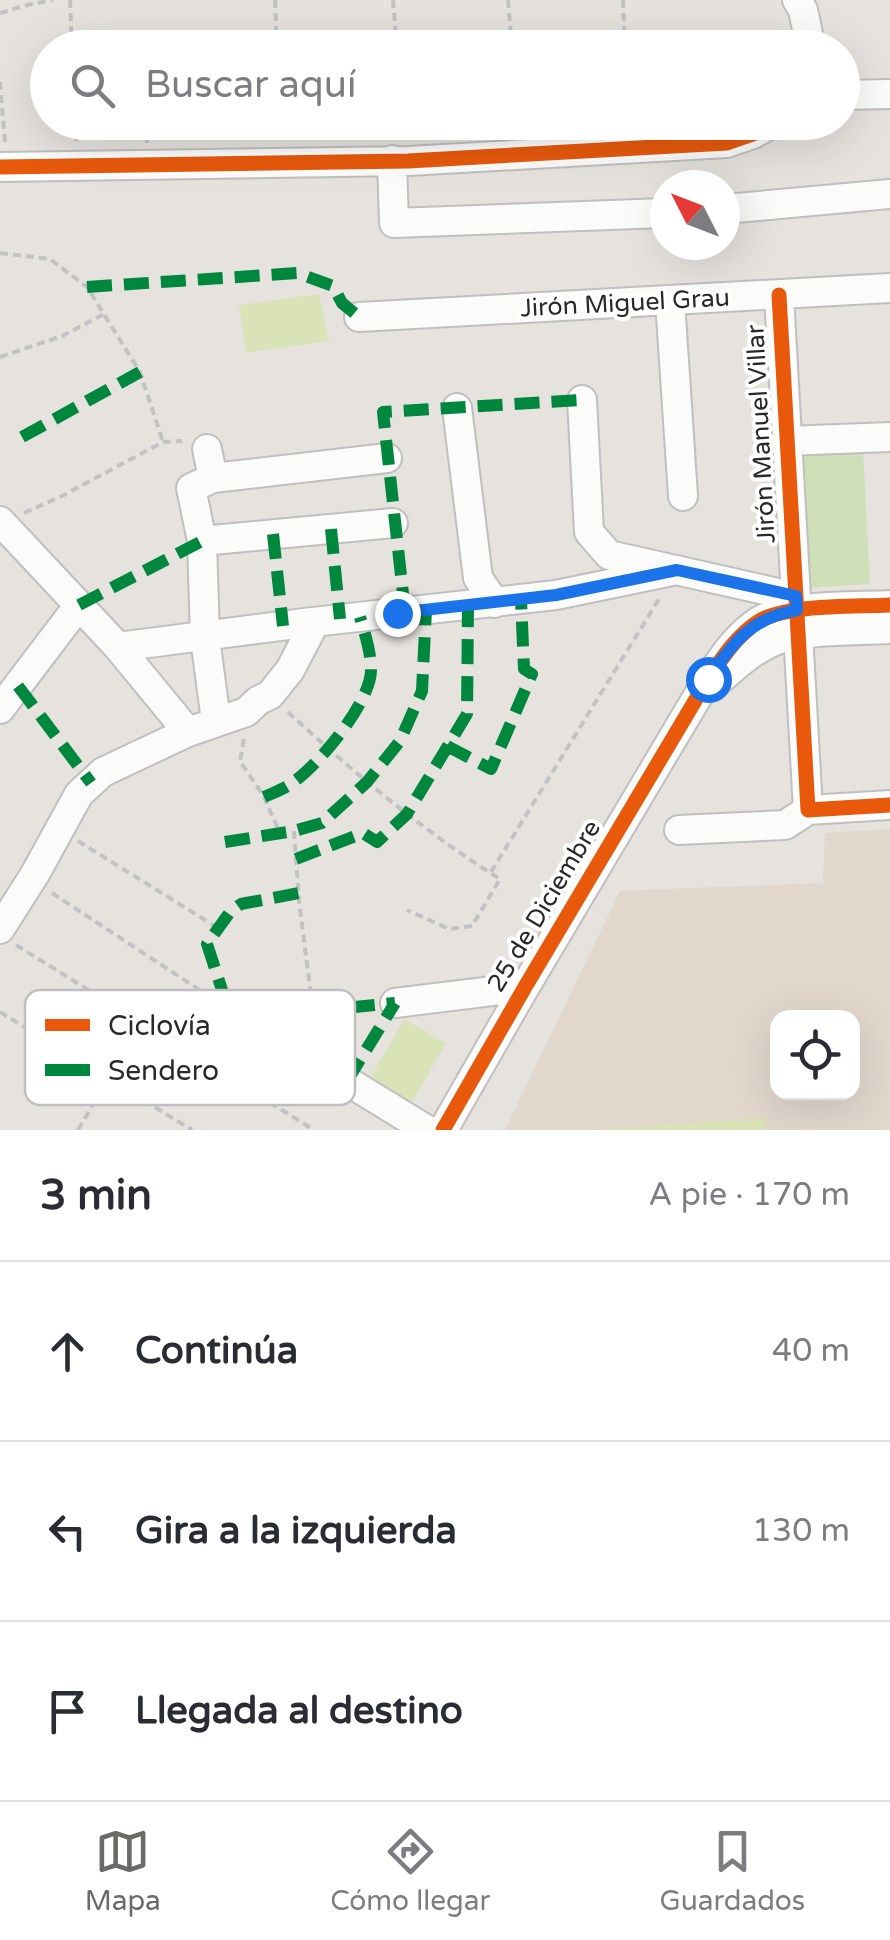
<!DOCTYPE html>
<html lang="es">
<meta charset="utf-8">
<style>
body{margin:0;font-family:"Varela Round",sans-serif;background:#f7f7f7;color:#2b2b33}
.controls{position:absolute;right:30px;bottom:30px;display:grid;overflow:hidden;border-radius:20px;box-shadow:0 10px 40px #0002}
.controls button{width:90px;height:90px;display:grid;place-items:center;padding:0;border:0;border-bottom:2px solid #e1e1e2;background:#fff;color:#2b2b33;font:50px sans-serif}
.compass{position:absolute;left:650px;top:170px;width:90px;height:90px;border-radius:50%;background:#fff;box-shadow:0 10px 40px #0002;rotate:312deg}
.stop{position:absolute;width:30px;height:30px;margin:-22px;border:8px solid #1a73e8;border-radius:50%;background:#fff}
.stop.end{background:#1a73e8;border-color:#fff;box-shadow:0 2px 10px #0008}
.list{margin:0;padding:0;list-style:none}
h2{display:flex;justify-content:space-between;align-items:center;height:130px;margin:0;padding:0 40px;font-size:42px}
h2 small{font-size:32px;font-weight:400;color:#7c7c81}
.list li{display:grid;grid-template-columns:65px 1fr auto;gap:30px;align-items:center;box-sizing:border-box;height:180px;padding:0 40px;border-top:2px solid #e1e1e2}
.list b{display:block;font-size:38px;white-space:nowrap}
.list em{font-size:32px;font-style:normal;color:#7c7c81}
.icon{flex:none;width:55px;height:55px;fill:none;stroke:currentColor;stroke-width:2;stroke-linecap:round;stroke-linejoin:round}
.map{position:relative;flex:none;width:890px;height:1130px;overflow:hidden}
.search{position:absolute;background:#fff;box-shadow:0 10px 40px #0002;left:30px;right:30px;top:30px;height:110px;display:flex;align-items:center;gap:25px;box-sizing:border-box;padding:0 35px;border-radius:55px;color:#7c7c81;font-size:38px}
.sheet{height:670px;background:#fff}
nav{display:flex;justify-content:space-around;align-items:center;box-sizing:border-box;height:140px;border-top:2px solid #e1e1e2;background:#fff;font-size:28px;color:#7c7c81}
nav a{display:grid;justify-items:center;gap:5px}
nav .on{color:#6b6a68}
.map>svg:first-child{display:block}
</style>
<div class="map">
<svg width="890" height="1130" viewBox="0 0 890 1130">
<rect width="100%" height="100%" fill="#e6e2de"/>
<path fill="#e1d7cd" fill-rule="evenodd" d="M890 829V1130H505L620 891 823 883 825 833ZM778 1018H852V1092H778Z"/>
<path fill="#cfe0b9" d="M863 450 870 584 805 588 799 454Z"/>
<path fill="#dae3b7" d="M319 294 329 341 246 353 239 305Z
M404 1019 446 1043 409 1108 367 1084Z
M766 1118 767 1130H602V1129Z"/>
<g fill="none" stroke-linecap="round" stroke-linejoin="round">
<g stroke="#c0bfc0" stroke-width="32">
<path id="minor" d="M797 0 803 10 811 48
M842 95 890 94
M392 160 394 223 665 213
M0 167 408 161 727 143 753 134 774 122
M725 209 890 194
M779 295 808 810
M670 301 683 496
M359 317 890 288
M582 400 589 532 609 555 796 597
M457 408 478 578 495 603
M786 441 890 437
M207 449 213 478 191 488 202 541 205 638 216 721
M213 478 387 458
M0 521 118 647 188 732
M202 541 393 523
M118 647 304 623 556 595 677 570
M723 677C740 662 756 648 777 640 805 629 858 631 890 629
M0 709 79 605
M679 830 785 825 808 810 890 805
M0 929 35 874 79 794 103 772 188 732 246 712 259 700 270 695 290 670 315 622
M395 1003 525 987
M347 1081 427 1130
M443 1130 525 987 708 679C722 658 737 635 759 621 788 604 855 607 890 605"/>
</g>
<path stroke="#c3c2c2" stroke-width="4" stroke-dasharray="8 5" stroke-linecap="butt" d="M70 0 72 48
M275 0 277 48
M393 0 397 48
M508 0 512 48
M623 0 625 48
M0 13 27 5 53 0
M0 82 5 142
M75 122 76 141
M145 122 147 143
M404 122 406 136
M276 139 277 122
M0 253 50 259 87 287 140 372 163 442
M0 357 62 336 104 314
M24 513 62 496 163 442 182 441
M288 712C354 773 423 831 500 879L472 926 449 929 407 910
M244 739 240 761 264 797 280 833
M294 831 299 901 313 1011
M78 841 218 928
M491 872 659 599
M52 893 265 1033 326 1068
M16 945 314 1130
M0 1012 192 1130
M78 1130 108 1079 137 1020"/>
<use href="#minor" stroke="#fbfbfa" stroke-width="28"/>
<path stroke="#00873e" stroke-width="12" stroke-dasharray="25 12" stroke-linecap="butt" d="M87 287 297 273 333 286 342 303 359 317
M22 437 140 372
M331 529 340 619
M273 534 283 626
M79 605 202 541
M405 612 383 412 582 400
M18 686 91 783
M447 746 491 769 532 674 524 669 521 600
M264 797C273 793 284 789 292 783 318 766 371 702 371 670 371 652 365 634 360 617
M225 842 294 831 322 823 367 782 400 741 422 691 426 610
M296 859 363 833 377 842 407 814 467 714 468 606
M219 1003 222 990 207 944 230 912 241 904 299 893
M313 1011 395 1003
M236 1081 265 1033
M347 1081 395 1003"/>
<g stroke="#fff" stroke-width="21">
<path id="cycleway" d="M0 167 408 161 727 143 753 134 774 122
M779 295 808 810 890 805
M443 1130 525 987 708 679C722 658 737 635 759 621 788 604 855 607 890 605"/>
</g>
<use href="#cycleway" stroke="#e8590c" stroke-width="15"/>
</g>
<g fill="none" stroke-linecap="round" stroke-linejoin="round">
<path stroke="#1a73e8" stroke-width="12" d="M397 613 556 595 677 570 796 596 797 610C751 618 734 642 708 679"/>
</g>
<g text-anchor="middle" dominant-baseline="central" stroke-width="8" stroke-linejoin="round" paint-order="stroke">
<g font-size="25" fill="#292929" stroke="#fff">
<text transform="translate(625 303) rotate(-3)">Jirón Miguel Grau</text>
<text transform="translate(761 434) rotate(-93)">Jirón Manuel Villar</text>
<text transform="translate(544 906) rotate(-59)">25 de Diciembre</text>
</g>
</g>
<rect x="25" y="990" width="330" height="115" rx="15" fill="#fff" stroke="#bfbfbf" stroke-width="2.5"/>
<rect x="45" y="1019" width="45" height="12" fill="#e8590c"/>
<rect x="45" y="1064" width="45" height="12" fill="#00873e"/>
<g font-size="28" fill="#292929">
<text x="108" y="1035">Ciclovía</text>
<text x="108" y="1080">Sendero</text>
</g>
</svg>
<div class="controls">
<button><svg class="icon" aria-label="locate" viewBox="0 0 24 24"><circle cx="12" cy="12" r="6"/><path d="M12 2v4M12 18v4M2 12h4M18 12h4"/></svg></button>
</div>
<svg class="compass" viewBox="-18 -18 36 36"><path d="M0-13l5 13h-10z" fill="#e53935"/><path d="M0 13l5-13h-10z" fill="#7c7c81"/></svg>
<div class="stop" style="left:708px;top:679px"></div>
<div class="stop end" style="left:397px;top:613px"></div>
<div class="search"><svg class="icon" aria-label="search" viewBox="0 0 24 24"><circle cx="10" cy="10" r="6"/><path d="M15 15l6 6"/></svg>Buscar aquí</div>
</div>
<section class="sheet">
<h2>3 min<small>A pie · 170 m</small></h2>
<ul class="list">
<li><svg class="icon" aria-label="ahead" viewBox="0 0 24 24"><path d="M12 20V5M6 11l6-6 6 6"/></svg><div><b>Continúa</b></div><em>40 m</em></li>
<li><svg class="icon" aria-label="left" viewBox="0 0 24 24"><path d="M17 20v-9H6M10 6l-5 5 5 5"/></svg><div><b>Gira a la izquierda</b></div><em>130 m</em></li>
<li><svg class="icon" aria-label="arrive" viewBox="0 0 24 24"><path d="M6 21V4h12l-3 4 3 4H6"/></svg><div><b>Llegada al destino</b></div></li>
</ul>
</section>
<nav>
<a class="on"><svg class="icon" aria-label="map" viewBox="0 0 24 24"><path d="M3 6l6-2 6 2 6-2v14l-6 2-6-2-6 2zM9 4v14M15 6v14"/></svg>Mapa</a>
<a><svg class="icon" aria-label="directions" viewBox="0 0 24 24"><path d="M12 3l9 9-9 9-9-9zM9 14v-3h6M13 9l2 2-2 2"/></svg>Cómo llegar</a>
<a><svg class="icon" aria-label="saved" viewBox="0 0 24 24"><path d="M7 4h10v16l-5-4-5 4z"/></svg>Guardados</a>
</nav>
